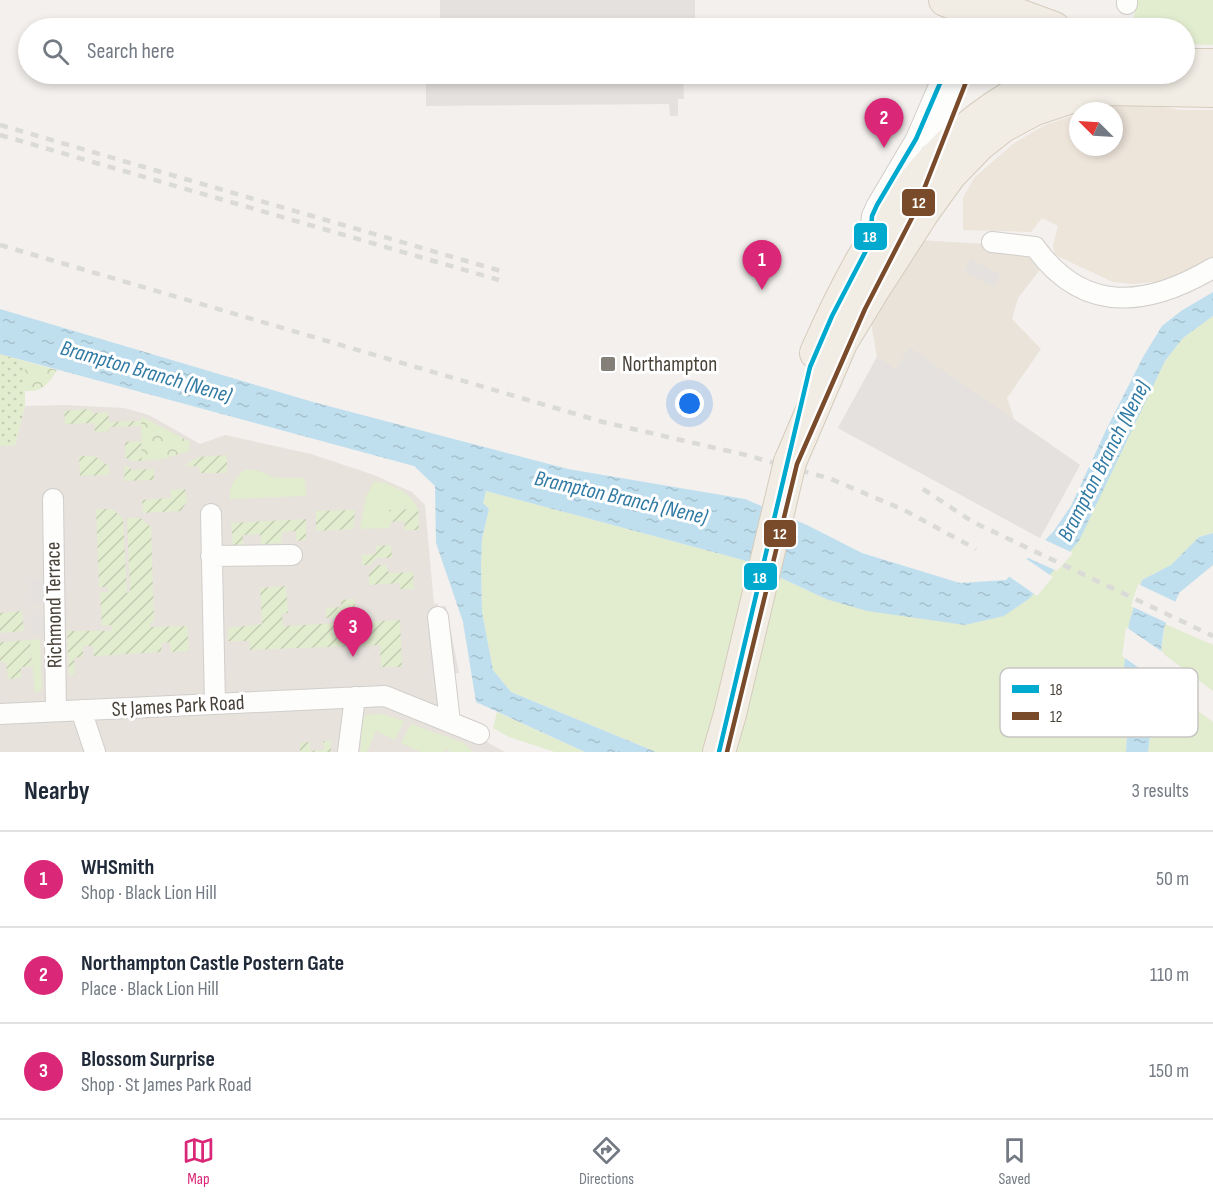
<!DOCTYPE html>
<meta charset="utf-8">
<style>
body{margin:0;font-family:"Sofia Sans Condensed",sans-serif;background:#f6f6f7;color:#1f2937}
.compass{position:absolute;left:1069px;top:102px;width:54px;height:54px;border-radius:50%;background:#fff;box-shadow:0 3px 9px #0003;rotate:294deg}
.you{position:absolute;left:690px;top:404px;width:21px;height:21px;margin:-15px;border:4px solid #fff;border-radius:50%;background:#1a73e8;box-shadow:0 0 0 9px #1a73e833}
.badge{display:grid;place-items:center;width:39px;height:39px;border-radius:50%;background:#db2777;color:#fff;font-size:20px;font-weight:700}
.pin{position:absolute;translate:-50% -50px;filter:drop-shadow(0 2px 3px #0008)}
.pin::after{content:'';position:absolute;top:32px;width:21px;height:18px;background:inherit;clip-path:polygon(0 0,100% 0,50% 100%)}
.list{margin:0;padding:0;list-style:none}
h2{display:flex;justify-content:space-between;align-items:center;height:78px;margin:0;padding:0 24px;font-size:26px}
h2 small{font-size:20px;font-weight:400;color:#747a83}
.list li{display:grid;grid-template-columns:39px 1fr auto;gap:18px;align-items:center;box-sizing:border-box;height:96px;padding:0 24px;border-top:2px solid #e0e1e3}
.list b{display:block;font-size:22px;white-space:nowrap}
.list p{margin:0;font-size:20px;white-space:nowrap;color:#747a83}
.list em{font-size:20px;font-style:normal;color:#747a83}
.icon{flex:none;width:33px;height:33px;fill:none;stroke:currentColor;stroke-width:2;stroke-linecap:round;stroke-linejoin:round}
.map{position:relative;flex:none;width:1213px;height:752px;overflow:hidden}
.search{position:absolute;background:#fff;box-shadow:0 3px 9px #0003;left:18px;right:18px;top:18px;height:66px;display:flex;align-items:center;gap:15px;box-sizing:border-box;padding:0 21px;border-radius:33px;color:#747a83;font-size:22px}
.sheet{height:366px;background:#fff}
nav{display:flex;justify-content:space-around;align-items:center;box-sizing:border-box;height:84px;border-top:2px solid #e0e1e3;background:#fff;font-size:16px;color:#747a83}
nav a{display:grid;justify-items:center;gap:3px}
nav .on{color:#db2777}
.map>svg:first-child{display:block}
</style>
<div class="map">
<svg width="1213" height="752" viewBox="0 0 1213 752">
<defs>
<pattern id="forest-crowns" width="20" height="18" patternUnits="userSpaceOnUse" patternTransform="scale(1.5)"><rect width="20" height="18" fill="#e2eccf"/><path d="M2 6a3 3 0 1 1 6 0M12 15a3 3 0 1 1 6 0" fill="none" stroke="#c3ccb2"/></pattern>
<pattern id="park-dots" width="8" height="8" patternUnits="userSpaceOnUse" patternTransform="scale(1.5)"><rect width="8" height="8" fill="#e2eccf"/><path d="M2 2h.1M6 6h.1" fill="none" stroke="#c3ccb2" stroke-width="1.8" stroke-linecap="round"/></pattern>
<pattern id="garden-furrows" width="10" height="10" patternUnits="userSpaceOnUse" patternTransform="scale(1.5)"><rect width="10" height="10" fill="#e2eccf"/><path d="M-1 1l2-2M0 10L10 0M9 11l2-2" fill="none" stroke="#c3ccb2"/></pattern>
<pattern id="water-ripples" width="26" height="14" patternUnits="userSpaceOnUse" patternTransform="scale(1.5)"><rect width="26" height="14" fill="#c0dfee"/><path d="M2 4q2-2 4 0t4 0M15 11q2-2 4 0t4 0" fill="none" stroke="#a6c1cd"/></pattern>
</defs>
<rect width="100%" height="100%" fill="#f3f0ed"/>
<path fill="#e7e2dc" d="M65 405 124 408 149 415 200 444 225 435 311 454 374 475 412 492 425 505 434 604 438 603 450 722 505 752H0V446L15 445 25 406Z"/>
<path fill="#ede4da" d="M1130 101 1180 110H1213V276L1134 284 1113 282 1055 255 1053 245 1058 226 1042 218 1031 232 963 230V198L974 178 1013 144 1045 125 1078 114V147H1114V111H1087Z"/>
<path fill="#e9e3d9" d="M919 240 1035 247 1046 262 1018 298 1012 319 1041 349 1007 398 1014 419 1080 465 1040 538 838 428 877 357 870 317Z"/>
<path fill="#e2eccf" d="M1136 0H1213V45L1185 44 1184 28H1133Z
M1213 316V533L1199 537 1171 565 1142 580 1129 623 1124 667 1129 701 1126 752H656L511 692 493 670 482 612 481 565 482 539 489 509 483 503 486 491 743 560 826 599 965 625 1003 616 1030 598 1127 439 1165 361 1183 338Z
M244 470H256L276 478H305L306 496 230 499C229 485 234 480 244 470Z
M374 481C389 483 414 494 418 509L390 510V528L360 529 366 496Z
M1165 624 1213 645V691L1161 652Z
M40 639 42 689 35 694 30 640Z
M1158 681 1213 722V752H1148Z
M497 712 585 752H555L509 737 493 728Z
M383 714 404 721 395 740 376 731 367 752H360C363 739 358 726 365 715Z
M411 724 464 743 473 752H452L445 749 444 752H421L401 743Z"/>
<path fill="url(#forest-crowns)" d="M0 354 57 370C43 394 36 392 11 390L15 445 0 446Z
M141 416 190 442 189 451 163 459 142 461Z"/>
<path fill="url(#park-dots)" d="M0 354 25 362V406L15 445 0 446Z"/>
<path fill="url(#garden-furrows)" d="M88 409 94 413 108 412 109 422 141 421V426L109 427V431L95 432 94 423 65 424 64 411Z
M141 441 142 461H131L125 457V442Z
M227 455V473H200L199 466H184L198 457Z
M79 456H94L109 466V475L80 476Z
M125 465 132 470 154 469V480L124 481Z
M185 489 187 501 181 511 143 513 142 500 171 498V490Z
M96 509H112L123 518 127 593 130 592 127 518H140L151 527 154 622 150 623V627L187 626 189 651 171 652 170 642 162 643 161 652 94 656 93 646H83V657L74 658 75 675H69L67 631H112L111 625 102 626 100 592H109L108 587H99Z
M418 509 419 530H405L404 521 390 522 389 510Z
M355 510 353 529 316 531V511Z
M306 519V540L296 541V531L282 532 281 543 261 544 260 534 243 535V546H233L231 523Z
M391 545 392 558H377L370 565H362V555L375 554 376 546Z
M378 565H386L389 573 413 572 414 589H400L399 583 369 585V573Z
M286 586 288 613 282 614 283 626 400 620 402 667H381L380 645 250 650 249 641H228L229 628 262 624 260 588Z
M355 599V617L326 618V608L341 607V600Z
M22 611 24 631 0 633V613Z
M30 640 32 667H21V678L8 679 6 662H0V642Z
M323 741H331V752H300V743L310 742V751L324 750Z"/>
<path fill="#e5e1de" d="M440 0H695V20H682V28H426V24L440 23Z
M426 74H683L684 99H678V116H670L669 104 426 106Z
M971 259 1000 275 994 287 964 271Z
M909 347 1080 465 1040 538 838 428 877 357 896 369Z
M43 579 44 602 31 603 30 580Z
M446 606 459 673 431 678 427 609Z
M45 615 46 633 32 634 31 616Z"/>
<path fill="url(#water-ripples)" d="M1213 292V316L1183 338 1165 361 1079 541 1030 598 1004 616 965 625 867 611 826 599 743 560 486 491 483 503 489 509 482 539 481 565 482 612 493 670 511 692 656 752H585L476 702 463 622 436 543 435 486 414 466 0 354V309L313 402 568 469 745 499 807 525 862 553 960 583 1006 580 1053 532 1071 506 1106 430 1143 357 1162 326 1181 311Z
M1213 533V565L1179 593 1164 628 1148 752H1126L1129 701 1124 667 1129 623 1142 580 1171 565 1199 537Z"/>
<path fill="#f3f0ed" d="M1043 539 1073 553 1057 571 1026 557Z
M1025 558 1053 577 1037 596 1007 575Z
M1138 584 1178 603 1169 624 1131 606Z
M1126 627 1164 653 1161 683 1122 656Z"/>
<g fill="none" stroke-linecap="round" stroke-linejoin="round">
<g stroke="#d1cecb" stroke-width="22">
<path id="minor" d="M1127 4V0
M958 28 972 12
M931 155 961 74
M870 234 872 216 877 205 916 139 944 74
M992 242 1035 247C1084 315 1147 307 1213 268
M53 499 56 711
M211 514 215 704
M211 556 292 555
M438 617 450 722
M81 710 95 752
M0 714 385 696 479 734
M348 752 355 697"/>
</g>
<g stroke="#d5cbbc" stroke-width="34">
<path id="primary" d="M945 0 991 19
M972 12 1016 14 1054 28
M1184 65H1213
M816 353C866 238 935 120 1059 74
M790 462 841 343 875 287 924 211 950 175 979 145 1003 126 1035 109 1071 97 1107 89 1213 91
M719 752 730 714"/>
</g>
<use href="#minor" stroke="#fdfdfc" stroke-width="20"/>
<use href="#primary" stroke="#f1ede5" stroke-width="32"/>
<path stroke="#dadad9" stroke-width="4.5" stroke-dasharray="8 8" stroke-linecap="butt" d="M0 125 501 271
M0 135 499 280
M0 245 603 422 746 455 831 479 904 510 976 549
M923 489 973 522 1213 636"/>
<g stroke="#d5cbbc" stroke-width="34" stroke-linecap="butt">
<path id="primary-bridge" d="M730 714 790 462"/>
</g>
<use href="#primary-bridge" stroke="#f1ede5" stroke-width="32"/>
<g stroke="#fff" stroke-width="9">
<path id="bus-1" d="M719 752 810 367 832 316 870 243 872 216 877 205 916 139 944 74"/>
</g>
<g stroke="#fff" stroke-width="9">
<path id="bus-2" d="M727 752 797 464 865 309 915 212 968 77"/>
</g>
<use href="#bus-1" stroke="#00a9ce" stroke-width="4.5"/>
<use href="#bus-2" stroke="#7a4b2a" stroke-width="4.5"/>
</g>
<rect fill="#847f78" stroke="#fff" stroke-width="2" x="600" y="356" width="16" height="16" rx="3"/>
<g text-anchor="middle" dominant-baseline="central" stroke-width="6" stroke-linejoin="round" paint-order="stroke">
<g font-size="21" fill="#494239" stroke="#fff" text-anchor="start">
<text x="622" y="364">Northampton</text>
</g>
<g font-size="21" fill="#494239" stroke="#fff">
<text transform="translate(54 605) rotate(-91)">Richmond Terrace</text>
<text transform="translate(178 706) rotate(-3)">St James Park Road</text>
</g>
<g font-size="22" font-style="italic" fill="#307aa3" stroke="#fff">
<text transform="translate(146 372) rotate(16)">Brampton Branch (Nene)</text>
<text transform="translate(1104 461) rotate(-63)">Brampton Branch (Nene)</text>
<text transform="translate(621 498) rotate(13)">Brampton Branch (Nene)</text>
</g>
</g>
<rect x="1000" y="668" width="198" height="69" rx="9" fill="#fff" stroke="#c8c6c4" stroke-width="1.5"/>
<rect x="1012" y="685" width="27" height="8" fill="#00a9ce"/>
<rect x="1012" y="712" width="27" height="8" fill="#7a4b2a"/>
<g font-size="16" fill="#494239">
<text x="1050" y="695">18</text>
<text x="1050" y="722">12</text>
</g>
<g stroke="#fff" stroke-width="2">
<rect x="901" y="188" width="35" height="29" rx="6" fill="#7a4b2a"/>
<rect x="853" y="222" width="35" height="29" rx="6" fill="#00a9ce"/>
<rect x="763" y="519" width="34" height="29" rx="6" fill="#7a4b2a"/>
<rect x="743" y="562" width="35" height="29" rx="6" fill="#00a9ce"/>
</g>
<g font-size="16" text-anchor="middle" font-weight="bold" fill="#fff">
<text x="919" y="208">12</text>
<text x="870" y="242">18</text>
<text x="780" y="539">12</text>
<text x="760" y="583">18</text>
</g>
</svg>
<svg class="compass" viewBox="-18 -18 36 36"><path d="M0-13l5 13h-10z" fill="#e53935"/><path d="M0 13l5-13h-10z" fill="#747a83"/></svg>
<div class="you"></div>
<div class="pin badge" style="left:762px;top:290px">1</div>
<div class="pin badge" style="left:884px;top:148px">2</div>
<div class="pin badge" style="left:353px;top:657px">3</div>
<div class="search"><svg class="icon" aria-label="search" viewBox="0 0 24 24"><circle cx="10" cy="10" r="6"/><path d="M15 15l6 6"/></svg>Search here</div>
</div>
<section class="sheet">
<h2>Nearby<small>3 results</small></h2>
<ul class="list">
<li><span class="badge">1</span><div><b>WHSmith</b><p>Shop · Black Lion Hill</p></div><em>50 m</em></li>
<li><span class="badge">2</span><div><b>Northampton Castle Postern Gate</b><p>Place · Black Lion Hill</p></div><em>110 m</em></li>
<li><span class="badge">3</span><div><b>Blossom Surprise</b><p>Shop · St James Park Road</p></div><em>150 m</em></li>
</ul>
</section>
<nav>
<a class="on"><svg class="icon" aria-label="map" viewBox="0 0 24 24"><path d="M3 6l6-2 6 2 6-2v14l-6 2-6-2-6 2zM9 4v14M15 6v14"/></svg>Map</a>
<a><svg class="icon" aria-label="directions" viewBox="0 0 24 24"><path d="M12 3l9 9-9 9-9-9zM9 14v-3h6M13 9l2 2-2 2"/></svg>Directions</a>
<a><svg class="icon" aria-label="saved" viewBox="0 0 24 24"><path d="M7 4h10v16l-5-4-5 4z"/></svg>Saved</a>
</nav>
